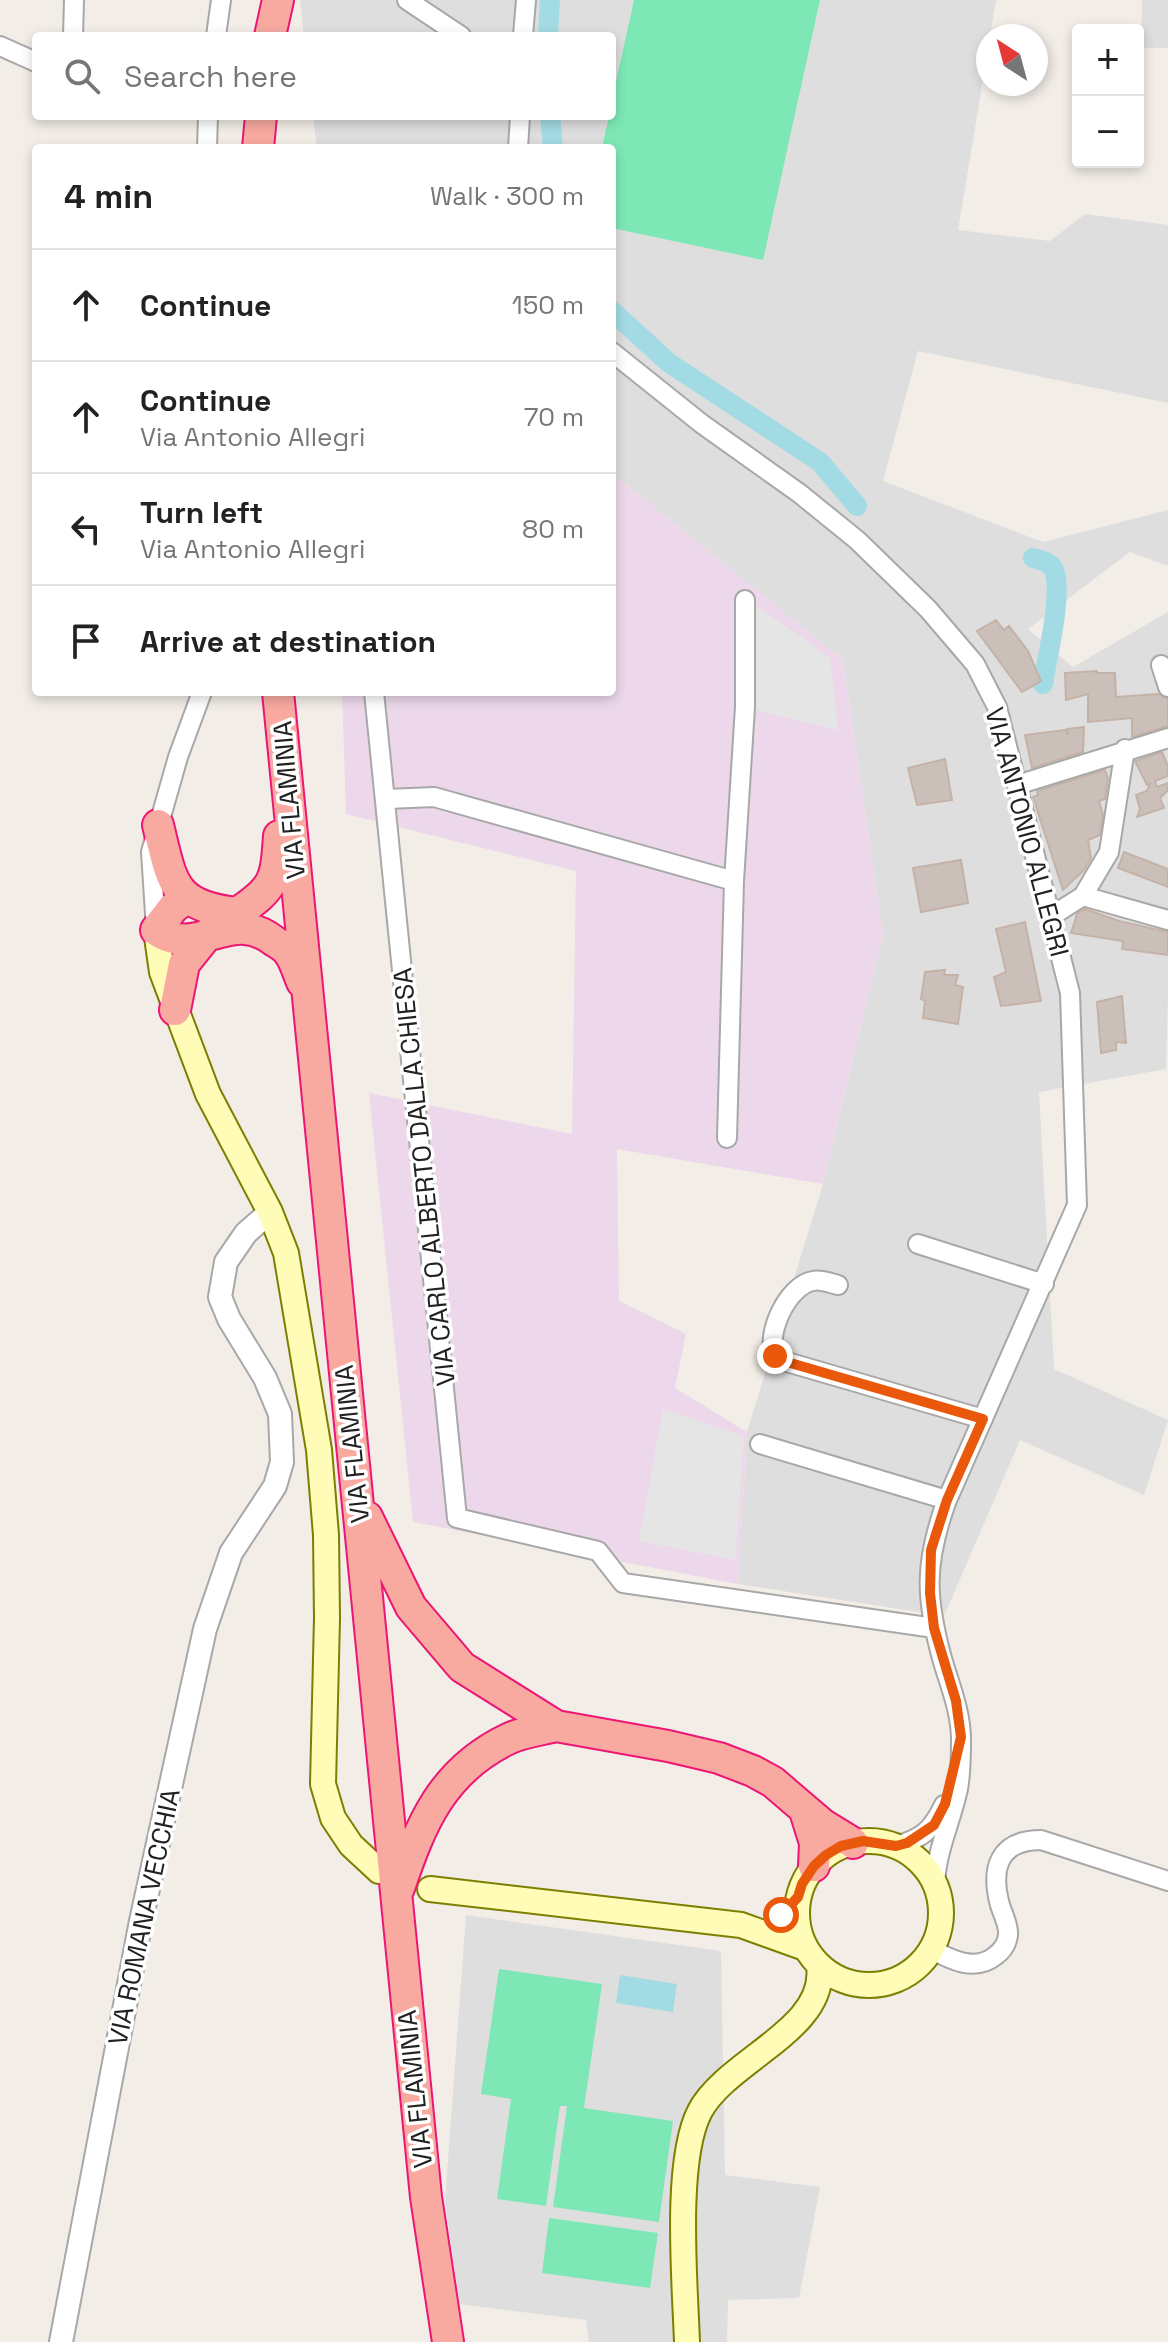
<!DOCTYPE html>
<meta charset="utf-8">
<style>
body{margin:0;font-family:"Space Grotesk",sans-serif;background:#f2f2f2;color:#222}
.controls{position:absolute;right:24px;top:24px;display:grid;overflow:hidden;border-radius:8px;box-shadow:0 4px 12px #0003}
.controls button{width:72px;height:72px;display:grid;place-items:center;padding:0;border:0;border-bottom:2px solid #e0e0e0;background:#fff;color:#222;font:40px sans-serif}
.compass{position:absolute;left:976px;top:24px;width:72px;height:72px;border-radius:50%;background:#fff;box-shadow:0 4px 12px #0003;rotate:324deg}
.stop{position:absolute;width:24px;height:24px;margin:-18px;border:6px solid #ea580c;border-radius:50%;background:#fff}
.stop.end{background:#ea580c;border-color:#fff;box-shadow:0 2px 8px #0008}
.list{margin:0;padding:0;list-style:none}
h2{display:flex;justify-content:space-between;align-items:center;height:104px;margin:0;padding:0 32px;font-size:34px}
h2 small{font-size:26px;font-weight:400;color:#767676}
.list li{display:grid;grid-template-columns:52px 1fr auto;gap:24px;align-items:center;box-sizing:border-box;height:112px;padding:0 32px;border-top:2px solid #e0e0e0}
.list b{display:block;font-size:30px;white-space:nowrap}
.list p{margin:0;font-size:26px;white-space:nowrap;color:#767676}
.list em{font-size:26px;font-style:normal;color:#767676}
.icon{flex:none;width:44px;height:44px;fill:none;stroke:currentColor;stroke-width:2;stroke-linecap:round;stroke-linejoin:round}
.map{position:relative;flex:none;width:1168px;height:2342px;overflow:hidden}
.search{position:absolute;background:#fff;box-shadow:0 4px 12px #0003;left:32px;top:32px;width:584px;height:88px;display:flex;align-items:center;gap:20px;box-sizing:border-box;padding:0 28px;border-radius:8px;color:#767676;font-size:30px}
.panel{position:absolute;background:#fff;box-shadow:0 4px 12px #0003;left:32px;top:144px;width:584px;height:552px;border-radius:8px}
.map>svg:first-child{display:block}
</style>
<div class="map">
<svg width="1168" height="2342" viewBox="0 0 1168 2342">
<rect width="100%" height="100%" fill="#f2ede6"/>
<path fill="#dfdede" d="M300 0H996L990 36H988V50L958 230 1050 241 1085 214 1168 225V403L918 351 883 481 1043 542 1168 510V566L1130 552 1028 629 1073 667 1168 612V996L1166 1069 1039 1092 1054 1369 1168 1420 1144 1495 1020 1440 944 1616 738 1584 747 1432 823 1184 883 934 843 660 612 473V148H317L313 116H612V36H304Z
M1142 0H1168V48H1141Z
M466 1915 721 1951 725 2175 820 2187 799 2298 728 2300 727 2342H589L586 2320 459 2304 445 2201Z"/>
<path fill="#ecd8ea" d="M612 473 843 660 883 934 823 1184 617 1149 619 1301 686 1334 675 1388 747 1432 738 1584 413 1522 369 1093 572 1134 576 871 346 814 342 692H612Z"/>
<path fill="#7de8b5" d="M634 0H820L763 260 612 228V148H602L609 116H612V100Z
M499 1969 602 1984 584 2108 673 2121 659 2222 553 2207 567 2106H560L546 2206 497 2199 511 2099 481 2094Z
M549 2218 658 2233 650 2288 542 2273Z"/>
<path fill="#e5e5e5" d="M750 601 830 658 838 730 750 709Z
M663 1409 744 1436 736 1560 639 1541Z"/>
<path fill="#a3dbe4" d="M620 1975 677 1984 673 2012 616 2003Z"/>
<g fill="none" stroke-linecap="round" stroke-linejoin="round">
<path stroke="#a3dbe4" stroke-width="20" d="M548 36 550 0
M550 116 553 148
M612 311 669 363 820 462 857 506
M1033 558C1040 560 1051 562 1054 570 1063 594 1047 657 1043 684"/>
</g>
<path fill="#cbbfb9" stroke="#c5b2a7" stroke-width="2" d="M996 620 1004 630 1009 626 1028 651 1041 681 1022 692 977 631Z
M1097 671V673H1115L1116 697 1158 694 1168 699V726L1132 737V718L1088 722V694L1066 700 1065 673Z
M1084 727 1083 752 1032 768 1025 735 1065 730 1068 735 1067 729Z
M1162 752 1168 766V776L1155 781 1157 787 1168 783V790L1160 798 1164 808 1137 817 1140 809 1136 795 1147 791 1150 784 1147 785 1135 761Z
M945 759 952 800 917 805 908 768Z
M1105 770 1108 778 1105 799 1099 801 1103 815 1100 835 1088 840 1091 858 1084 870 1063 890 1033 797 1038 795 1037 791Z
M1124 852 1168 869V887L1118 868Z
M961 860 968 903 921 912 913 868Z
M1085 909 1119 921 1168 932V955L1122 949 1123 941 1071 933 1077 914Z
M1025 922 1041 1001 1001 1006 994 977 1006 972 996 929Z
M945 970 944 975H958L955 985 963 987 958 1024 923 1018 925 1001 921 999 925 972Z
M1122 996 1126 1043 1116 1042V1050L1101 1053 1097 1002Z"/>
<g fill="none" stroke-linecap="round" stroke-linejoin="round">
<g stroke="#a8a8a8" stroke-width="22">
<path id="minor" d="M407 0 461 36
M73 36 74 0
M216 36 221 0
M523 36 526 0
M0 46 36 62
M207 148 208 116
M518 148 520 116
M612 352 702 424 799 493 857 540 928 609 975 664 997 707 1070 993 1077 1205 947 1500C924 1563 925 1598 943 1662 951 1688 961 1713 961 1740 961 1756 961 1773 958 1789 951 1822 936 1851 935 1885
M1161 665 1168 687
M374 692 457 1518 598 1551 623 1583 934 1628
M1017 785 1168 738
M387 799 434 797 734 881
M1083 896 1109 852 1125 749
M1050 917 1083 896 1168 920
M156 929 151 852 178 757 202 692
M727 1138 734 881 745 707V600
M918 1244 1044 1284
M838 1285C830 1283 820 1279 813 1281 788 1285 765 1334 775 1356L787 1362 983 1419
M760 1444 947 1500
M896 1846C923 1838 932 1830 944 1805
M931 1949C951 1960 975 1972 995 1956 1002 1951 1007 1944 1008 1935 1009 1925 1003 1915 1000 1905 990 1868 999 1840 1041 1840L1168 1881"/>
</g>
<g stroke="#a8a8a8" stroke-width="26">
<path id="tertiary" d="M61 2342 141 1921 205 1629 231 1553 275 1486 282 1462 280 1414 265 1378 229 1319 220 1297 226 1262 246 1233 270 1212"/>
</g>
<g stroke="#7d7f00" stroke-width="28">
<path id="secondary" d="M156 930 162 972 208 1094 270 1212 286 1253 319 1450 326 1535 327 1618 323 1784 333 1818 351 1845 379 1871
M797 1913a72 72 0 1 1 144 0a72 72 0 1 1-144 0Z
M430 1889 741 1925 805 1948
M687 2342C685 2284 674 2160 700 2111 727 2060 828 2029 819 1966"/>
</g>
<g stroke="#ed1674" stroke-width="34">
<path id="trunk" d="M270 36 278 0
M258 148 261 116
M278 692 426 2197 448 2342
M158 825C172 882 172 906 237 913 275 888 276 880 279 836
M185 899 173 908 156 930C198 960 230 906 274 941 279 944 286 948 289 953 295 961 298 973 302 982
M175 1010 184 964 208 934
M367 1517 411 1607 462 1667 556 1726 668 1746 719 1758 753 1771 773 1782 822 1824 853 1843
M805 1811 815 1843 814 1866
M399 1888C421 1823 442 1771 508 1739 522 1732 541 1730 556 1726"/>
</g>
<use href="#minor" stroke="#fff" stroke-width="18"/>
<use href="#tertiary" stroke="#fff" stroke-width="22"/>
<use href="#secondary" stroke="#fffcb7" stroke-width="24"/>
<use href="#trunk" stroke="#f8aaa1" stroke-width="30"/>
</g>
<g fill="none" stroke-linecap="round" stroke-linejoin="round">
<path stroke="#ea580c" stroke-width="10" d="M775 1356 787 1362 983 1419 947 1500 931 1550 930 1593 934 1628 956 1701 961 1737 945 1804 934 1825 907 1843 896 1846 863 1841 841 1846 826 1855 814 1866 802 1884 798 1897 781 1915"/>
</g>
<g text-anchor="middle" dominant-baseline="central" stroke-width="7" stroke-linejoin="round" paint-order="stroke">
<g font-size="26" fill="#212121" stroke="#fff">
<text transform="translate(289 800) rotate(-95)">VIA FLAMINIA</text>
<text transform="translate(1027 832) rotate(75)">VIA ANTONIO ALLEGRI</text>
<text transform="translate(424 1177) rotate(-96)">VIA CARLO ALBERTO DALLA CHIESA</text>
<text transform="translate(352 1444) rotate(-96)">VIA FLAMINIA</text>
<text transform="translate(144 1917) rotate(-78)">VIA ROMANA VECCHIA</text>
<text transform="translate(415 2089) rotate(-96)">VIA FLAMINIA</text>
</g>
</g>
</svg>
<div class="controls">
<button>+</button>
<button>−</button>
</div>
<svg class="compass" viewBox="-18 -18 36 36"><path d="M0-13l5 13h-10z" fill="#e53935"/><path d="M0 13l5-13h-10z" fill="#767676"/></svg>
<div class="stop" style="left:781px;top:1915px"></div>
<div class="stop end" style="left:775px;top:1356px"></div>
<div class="search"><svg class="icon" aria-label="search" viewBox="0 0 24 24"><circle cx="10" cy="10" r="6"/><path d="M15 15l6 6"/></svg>Search here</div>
<section class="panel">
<h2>4 min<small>Walk · 300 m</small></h2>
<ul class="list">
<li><svg class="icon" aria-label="ahead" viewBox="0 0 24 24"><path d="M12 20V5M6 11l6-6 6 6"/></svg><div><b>Continue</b></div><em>150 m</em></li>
<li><svg class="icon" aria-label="ahead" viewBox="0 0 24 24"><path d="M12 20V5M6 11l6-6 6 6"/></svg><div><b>Continue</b><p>Via Antonio Allegri</p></div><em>70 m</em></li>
<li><svg class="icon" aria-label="left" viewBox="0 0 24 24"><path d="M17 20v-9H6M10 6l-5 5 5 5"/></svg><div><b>Turn left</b><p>Via Antonio Allegri</p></div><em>80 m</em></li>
<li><svg class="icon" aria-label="arrive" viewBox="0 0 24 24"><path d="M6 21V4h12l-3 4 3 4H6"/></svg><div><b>Arrive at destination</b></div></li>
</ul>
</section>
</div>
